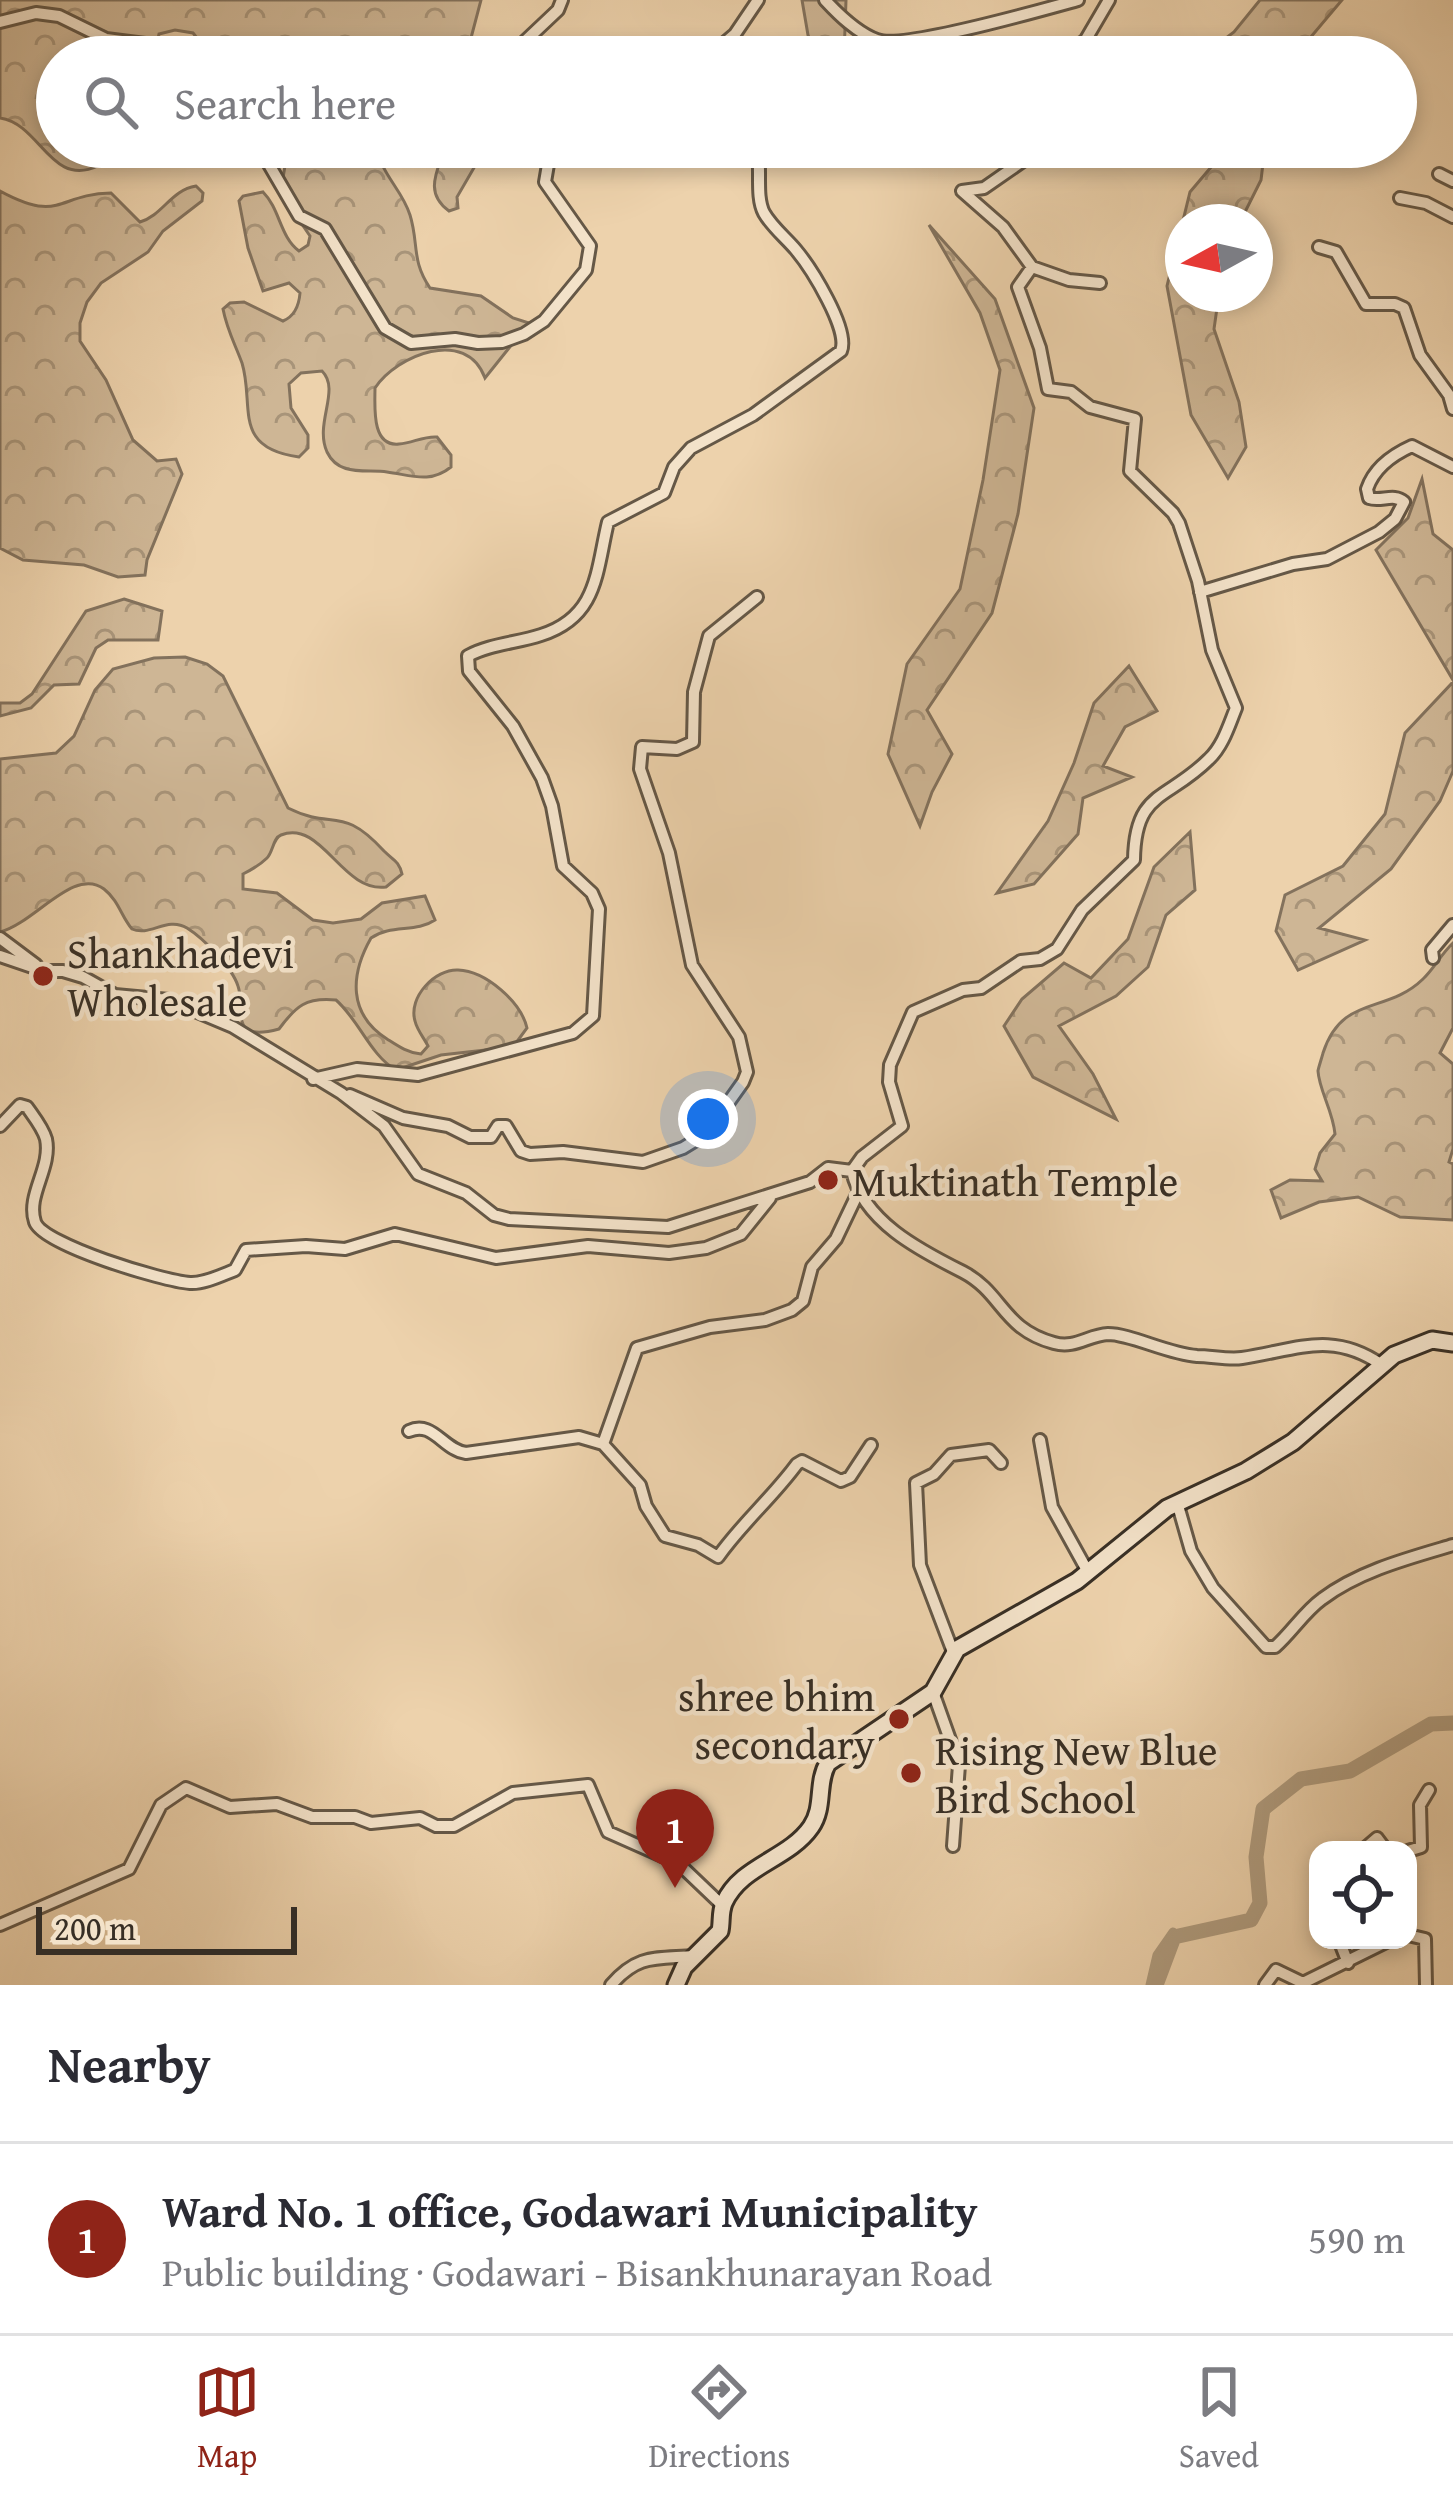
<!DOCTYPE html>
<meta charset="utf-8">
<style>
body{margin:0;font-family:"Gentium Book Plus",serif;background:#f7f7f7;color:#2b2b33}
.controls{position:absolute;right:36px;bottom:36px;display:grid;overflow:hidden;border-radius:24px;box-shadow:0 6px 18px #0003}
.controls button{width:108px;height:108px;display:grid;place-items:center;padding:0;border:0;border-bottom:3px solid #e1e1e2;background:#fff;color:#2b2b33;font:60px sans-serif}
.compass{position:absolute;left:1165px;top:204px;width:108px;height:108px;border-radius:50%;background:#fff;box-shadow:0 6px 18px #0003;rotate:262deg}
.scale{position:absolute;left:36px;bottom:30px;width:261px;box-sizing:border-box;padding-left:12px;border:6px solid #382f25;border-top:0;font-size:33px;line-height:42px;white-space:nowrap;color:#382f25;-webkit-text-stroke:9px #f3e2c9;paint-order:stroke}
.you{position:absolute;left:708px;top:1119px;width:42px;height:42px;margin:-30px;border:9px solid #fff;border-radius:50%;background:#1a73e8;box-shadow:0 0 0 18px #1a73e833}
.badge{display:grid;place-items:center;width:78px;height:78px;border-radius:50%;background:#8f2418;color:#fff;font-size:39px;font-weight:700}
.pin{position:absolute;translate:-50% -99px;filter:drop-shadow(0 3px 6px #0008)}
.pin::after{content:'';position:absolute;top:63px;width:42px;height:36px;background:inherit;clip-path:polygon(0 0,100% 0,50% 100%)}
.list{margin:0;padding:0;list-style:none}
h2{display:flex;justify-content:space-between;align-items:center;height:156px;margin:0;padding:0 48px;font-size:51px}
h2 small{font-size:39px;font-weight:400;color:#7c7c81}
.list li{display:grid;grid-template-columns:78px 1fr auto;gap:36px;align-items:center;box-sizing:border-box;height:192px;padding:0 48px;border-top:3px solid #e1e1e2}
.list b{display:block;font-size:45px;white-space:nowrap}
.list p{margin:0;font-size:39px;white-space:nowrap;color:#7c7c81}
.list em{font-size:39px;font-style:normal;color:#7c7c81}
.icon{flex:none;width:66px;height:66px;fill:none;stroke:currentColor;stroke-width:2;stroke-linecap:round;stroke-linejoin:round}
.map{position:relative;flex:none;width:1453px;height:1985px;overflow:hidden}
.search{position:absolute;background:#fff;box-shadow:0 6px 18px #0003;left:36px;right:36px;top:36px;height:132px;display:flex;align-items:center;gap:30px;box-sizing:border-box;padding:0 42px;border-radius:66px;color:#7c7c81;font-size:45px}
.sheet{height:348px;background:#fff}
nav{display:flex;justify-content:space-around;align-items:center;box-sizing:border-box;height:168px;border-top:3px solid #e1e1e2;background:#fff;font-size:33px;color:#7c7c81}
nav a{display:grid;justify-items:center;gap:6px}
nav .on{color:#8f2418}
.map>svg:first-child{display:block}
</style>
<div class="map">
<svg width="1453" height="1985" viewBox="0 0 1453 1985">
<defs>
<pattern id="forest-crowns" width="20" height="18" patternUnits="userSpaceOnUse" patternTransform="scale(3)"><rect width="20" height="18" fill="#ceb695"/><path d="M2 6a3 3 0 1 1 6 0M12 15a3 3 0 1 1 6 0" fill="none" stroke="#a89479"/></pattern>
</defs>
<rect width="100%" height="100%" fill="#edd2ac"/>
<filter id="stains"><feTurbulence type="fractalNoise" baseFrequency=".00167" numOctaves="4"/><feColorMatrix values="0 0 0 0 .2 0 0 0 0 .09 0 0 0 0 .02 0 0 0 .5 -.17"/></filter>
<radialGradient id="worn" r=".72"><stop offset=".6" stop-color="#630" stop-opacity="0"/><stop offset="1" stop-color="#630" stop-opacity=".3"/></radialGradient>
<path fill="url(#forest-crowns)" stroke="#83725d" stroke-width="3" d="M0 0H481L466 57H212L193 33 175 30 159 34 154 57H57V147H105L98 166C50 188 41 124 0 118Z
M802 0H846L844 57H818L808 35Z
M1260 0H1342L1294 57H1201L1234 32Z
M288 147H377C381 175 402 189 410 215 419 244 411 260 430 288L481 296 513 318 529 323 485 378C466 327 397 355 375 388 375 406 371 447 399 444 413 443 423 436 437 437L451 455V467C430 484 411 475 387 472 366 469 339 477 327 452 314 423 341 390 322 371L301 373 289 384 291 408 308 435V448L299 457C231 448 255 405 242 363 235 344 227 330 223 309L230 303 244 302 283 321C295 316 299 306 300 293L289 283 263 291 248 248 239 201 243 196 263 192C280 209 280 237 299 251L308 245 310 236 286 201 283 178Z
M445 147H486L457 197 458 208 449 211C424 193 437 172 445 147Z
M1208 147H1265L1261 180 1240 222H1183V294H1219L1214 329 1239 402 1246 447 1228 478 1191 415 1167 286 1190 192 1212 166Z
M196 186 203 193 202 201 163 231 148 252 101 283 87 302 80 323V341L106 380 133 440 157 461 176 459 182 474 147 560 145 575 118 577 84 565 23 560 0 548V191C61 224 57 194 111 193L140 222C163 215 171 190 196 186Z
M929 225 995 299 1034 408 1018 514 992 613 927 710 952 754 932 792 920 826 888 754 907 664 960 589 983 480 1000 370 980 313Z
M1422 479 1433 534 1453 550V680L1376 550 1408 518Z
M124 599 162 611 158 640H108L96 648 79 684 54 685 31 708 0 716V703H20L32 694 86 611Z
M185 657 207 664 223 676 288 808C334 831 341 804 384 851 393 860 399 861 402 874L386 887C342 893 322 819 281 835 273 838 273 852 267 858 260 865 251 870 243 874V889L277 893 313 920 333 923 361 919 382 903 425 896 435 920C416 933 391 924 371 938 350 975 348 1014 387 1039 398 1046 408 1053 421 1054L428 1046C424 1038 417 1030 415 1021 408 997 435 969 458 970 486 971 521 1002 527 1028L513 1047 441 1055 396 1070C370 1055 359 1020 336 1000 306 997 296 1006 279 1029 227 1043 246 1009 238 986 232 967 203 938 187 928 167 916 150 937 132 929 121 916 119 901 104 889 74 866 35 923 0 932V759L56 753 74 736 95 690 113 669 154 658Z
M1129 666 1157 711 1125 727 1103 766 1132 777 1083 798 1078 834 1034 884 997 893 1048 821 1074 763 1094 703Z
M1453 682V771L1440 801 1391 869 1319 928 1365 940 1298 970 1276 931 1285 895 1343 866 1385 814 1405 733Z
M1190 832 1195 890 1166 915 1148 967 1116 996 1059 1026 1093 1074 1116 1119 1033 1077 1004 1026 1022 999 1064 963 1091 978 1128 939 1154 867Z
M1453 943V1028L1440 1053 1453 1064V1149L1449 1162 1453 1164V1220L1400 1217 1358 1197 1319 1202 1281 1218 1271 1190 1290 1180 1322 1181 1315 1169 1320 1153 1335 1134C1333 1111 1319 1090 1318 1071 1318 1069 1323 1054 1323 1053 1342 994 1386 1015 1423 979 1434 969 1441 954 1453 943Z"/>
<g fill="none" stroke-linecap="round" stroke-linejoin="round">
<path stroke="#af9b7e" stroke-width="9" d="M1150 1985 1157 1955 1173 1932"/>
<path stroke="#af9b7e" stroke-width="15" d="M1156 1985 1174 1937 1251 1920 1260 1903 1256 1857 1263 1809 1301 1779 1350 1771 1431 1724 1453 1723"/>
<g stroke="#655847" stroke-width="16">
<path id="street" d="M825 0C839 15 857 33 877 40 903 50 1045 9 1078 0
M0 22 36 13 59 16 106 39 161 46 186 57
M524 57 521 45 558 10 562 0
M708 57 735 34 758 0
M1058 57 1085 41 1109 0
M249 147 267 161 299 216 325 229 385 328 411 343 455 339 478 343 502 342 524 334 544 321 586 270 590 246 545 182 551 147
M1439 174 1453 181
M962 191 984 188 1043 147
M1400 198 1426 203 1453 217
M1319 247 1336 252 1366 304H1395L1404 308 1420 355 1449 395 1453 409
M1032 267 1069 280 1100 283
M1200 592 1293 564 1327 559 1379 532 1395 519 1404 502C1394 493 1381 502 1369 498L1367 489C1374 468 1392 455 1412 446L1453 467
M0 938 36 965
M0 956 44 971H63L83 977 115 995 169 1000 233 1027 341 1093 384 1126 418 1174 466 1193 494 1215 509 1219 668 1227 810 1182 828 1168 852 1171C863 1221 919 1250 963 1272 1003 1293 1002 1329 1054 1343 1075 1349 1088 1335 1108 1334 1131 1334 1168 1354 1197 1356 1211 1356 1228 1360 1242 1358 1296 1350 1332 1330 1382 1365
M1433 958 1432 950 1453 925
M313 1079 357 1069 418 1075 573 1033 593 1016 599 909 592 893 563 866 552 806 542 778 513 726 469 671 468 656C490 644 517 643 541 635 598 617 596 572 608 522L664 493 674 467 691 448 753 415 841 351C850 330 811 268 796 250 786 238 772 227 764 213 755 196 762 167 757 147
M350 1095 403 1118 448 1126 470 1137H491L498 1126H506L521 1151 530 1154 563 1152 643 1162 683 1148 706 1134 743 1082 747 1072 739 1037 692 965 669 853 640 769 642 747 677 749 693 742 694 692 709 636 757 597
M0 1126 20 1105 27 1107C34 1117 43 1128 46 1139 52 1168 26 1195 35 1222 43 1245 163 1281 190 1283 204 1284 222 1275 235 1270L246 1250 306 1246 345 1249 395 1234 496 1258 588 1246 669 1253 706 1248 741 1234 770 1198
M852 1171 862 1157 902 1126 889 1082 890 1065 913 1012 963 990 981 988 1021 961 1040 959 1057 949 1082 910 1134 860C1135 790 1167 801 1209 759 1223 746 1229 725 1236 708L1212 650 1198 581 1179 523 1173 513 1130 471 1135 419 1090 407 1071 392 1048 389 1040 348 1018 287 1032 267 1003 227 962 191
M857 1195 836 1239 812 1267 803 1301 792 1310 765 1320 710 1327 637 1348 603 1444 640 1485 646 1506 665 1536 698 1545 718 1557C742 1523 772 1498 797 1464L802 1461 841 1481 850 1477 871 1445
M409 1431C433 1420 443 1450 466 1453L579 1437 603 1444
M1040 1440 1052 1507 1088 1572
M1177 1502 1191 1551 1213 1588 1266 1647H1275C1292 1632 1304 1612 1322 1599 1359 1571 1409 1558 1453 1545
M953 1652 920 1565 916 1483 934 1474 951 1455 989 1450 1001 1463
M933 1692 959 1765 953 1846
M1363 1850 1377 1838 1386 1850
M1408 1851 1421 1847 1420 1805 1429 1790
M0 1925 129 1869 161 1805 186 1788 230 1807 277 1804 312 1817H355L371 1823 420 1818 436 1826H454L513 1793 588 1785 608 1832 678 1863 723 1906
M1408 1935 1425 1939 1426 1985
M1339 1940 1348 1963
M611 1985C638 1954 655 1959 694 1956
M1265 1985 1276 1970 1303 1983 1390 1940"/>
</g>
<g stroke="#382f25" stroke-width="21">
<path id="secondary" d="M676 1985 684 1967 720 1931C722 1922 720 1913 724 1903 741 1865 788 1860 811 1827 825 1807 816 1783 828 1763L933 1692 957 1649 1077 1581 1167 1508 1246 1471 1293 1442 1394 1355 1432 1340 1453 1343"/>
</g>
<use href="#street" stroke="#f3e2c9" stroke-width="10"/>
<use href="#secondary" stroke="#f3e2c9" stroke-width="15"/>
</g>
<g fill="#8f2418" stroke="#f3e2c9" stroke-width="4.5">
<circle cx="43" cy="976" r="12"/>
<circle cx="828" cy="1180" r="12"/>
<circle cx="899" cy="1719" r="12"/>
<circle cx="911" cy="1773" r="12"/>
</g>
<g text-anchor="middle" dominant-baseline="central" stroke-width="9" stroke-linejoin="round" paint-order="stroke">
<g font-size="42" fill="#382f25" stroke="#f3e2c9" text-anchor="start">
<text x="67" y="952">Shankhadevi<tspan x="67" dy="48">Wholesale</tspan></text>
<text x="852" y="1180">Muktinath Temple</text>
<text x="875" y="1695" text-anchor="end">shree bhim<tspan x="875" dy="48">secondary</tspan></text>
<text x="935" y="1749">Rising New Blue<tspan x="935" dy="48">Bird School</tspan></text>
</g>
</g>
<rect width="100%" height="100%" filter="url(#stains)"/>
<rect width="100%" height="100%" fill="url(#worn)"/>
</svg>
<div class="controls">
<button><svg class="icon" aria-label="locate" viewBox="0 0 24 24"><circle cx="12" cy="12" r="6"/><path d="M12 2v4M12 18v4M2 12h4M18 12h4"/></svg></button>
</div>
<svg class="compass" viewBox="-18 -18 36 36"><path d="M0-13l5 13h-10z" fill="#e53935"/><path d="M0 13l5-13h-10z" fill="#7c7c81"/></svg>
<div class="scale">200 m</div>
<div class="you"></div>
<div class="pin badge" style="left:675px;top:1888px">1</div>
<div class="search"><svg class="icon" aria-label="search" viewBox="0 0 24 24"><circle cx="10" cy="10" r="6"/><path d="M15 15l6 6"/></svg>Search here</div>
</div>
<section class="sheet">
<h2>Nearby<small></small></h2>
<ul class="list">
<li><span class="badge">1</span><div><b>Ward No. 1 office, Godawari Municipality</b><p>Public building · Godawari - Bisankhunarayan Road</p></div><em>590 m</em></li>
</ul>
</section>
<nav>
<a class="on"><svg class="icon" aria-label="map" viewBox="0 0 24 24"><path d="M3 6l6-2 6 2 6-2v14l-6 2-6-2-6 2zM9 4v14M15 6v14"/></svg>Map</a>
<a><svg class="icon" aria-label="directions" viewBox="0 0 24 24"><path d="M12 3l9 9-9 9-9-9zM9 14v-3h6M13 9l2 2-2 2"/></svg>Directions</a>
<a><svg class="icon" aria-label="saved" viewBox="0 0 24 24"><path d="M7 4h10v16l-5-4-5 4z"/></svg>Saved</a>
</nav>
